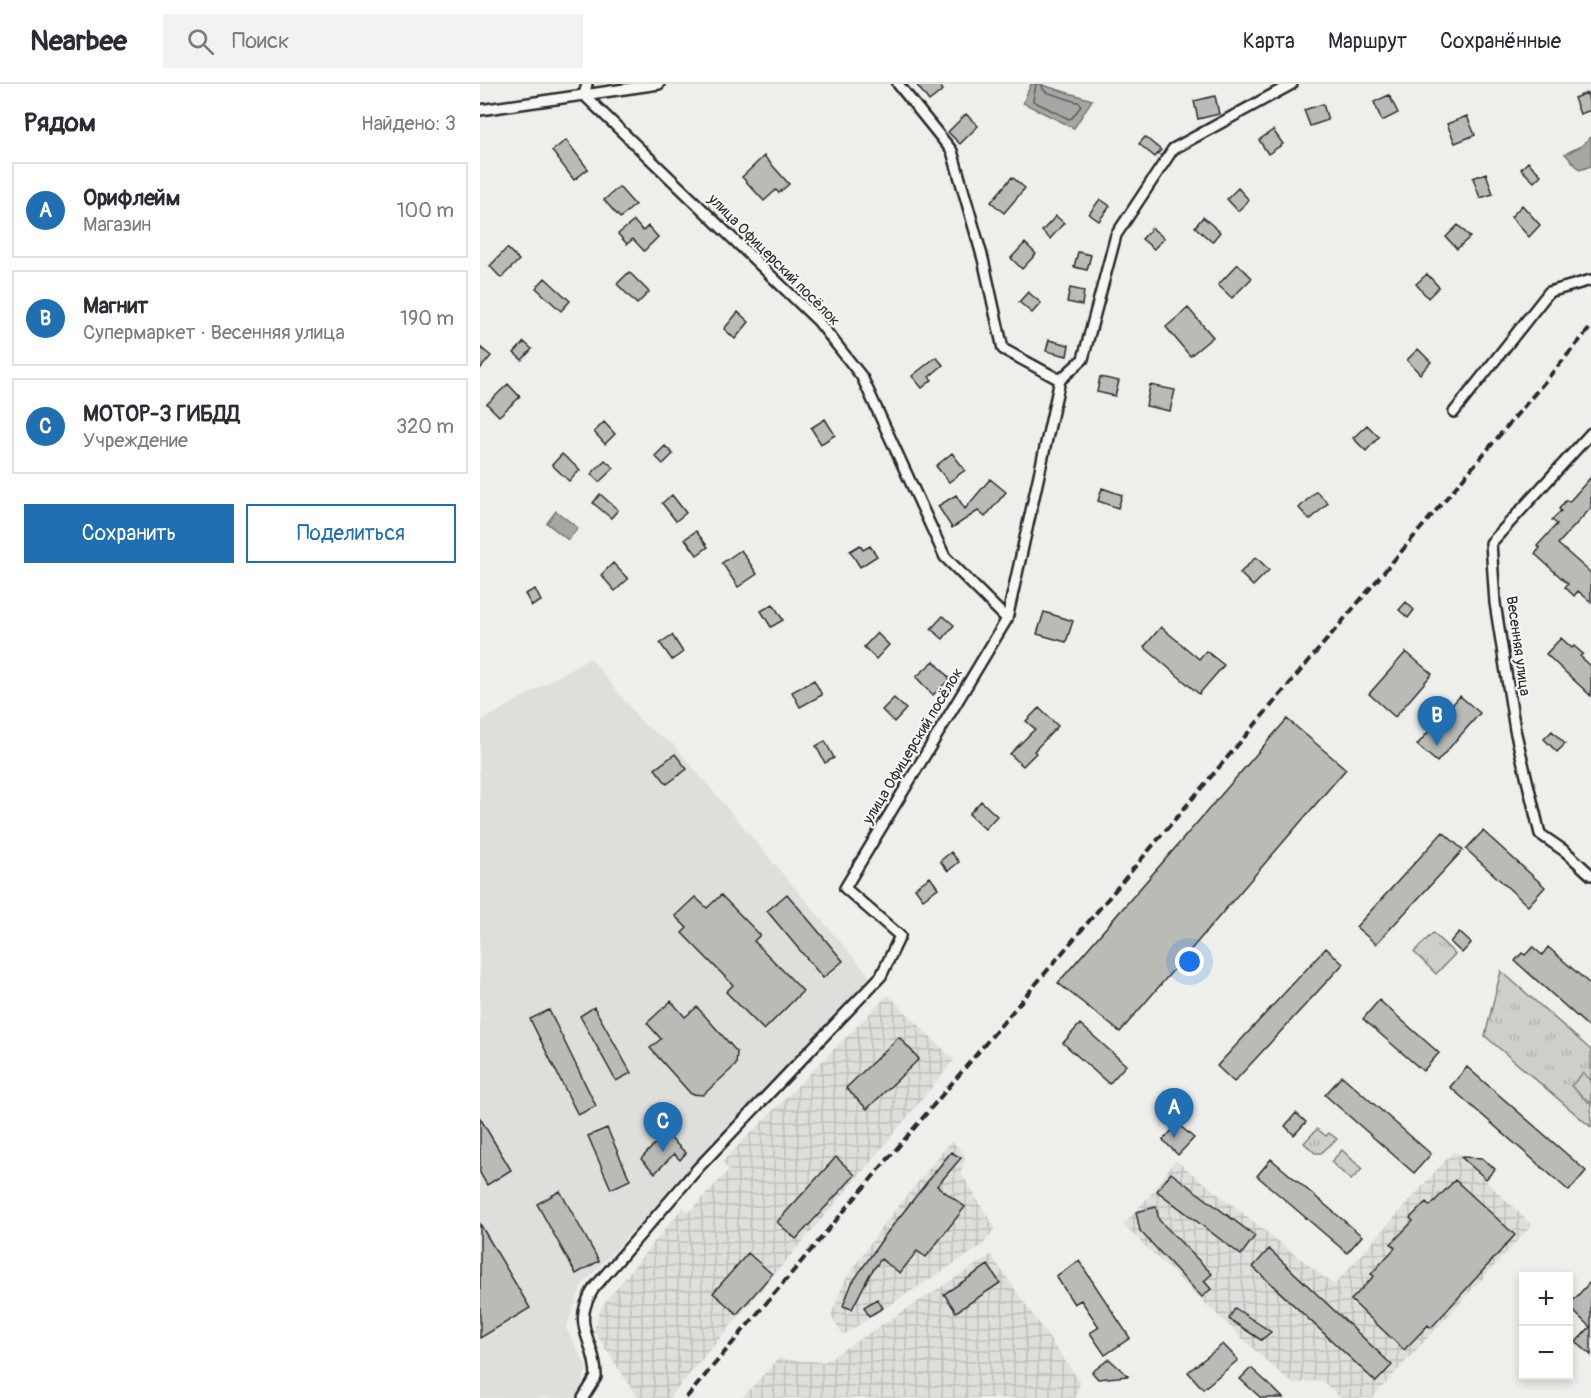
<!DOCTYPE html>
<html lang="ru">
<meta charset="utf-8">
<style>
body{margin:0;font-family:Pangolin,sans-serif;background:#f2f2f3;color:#2b2b33}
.controls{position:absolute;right:18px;bottom:18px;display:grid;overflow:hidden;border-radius:0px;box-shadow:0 3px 9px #0003}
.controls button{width:54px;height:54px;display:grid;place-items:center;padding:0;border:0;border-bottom:2px solid #e1e1e2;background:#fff;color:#2b2b33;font:30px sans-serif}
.you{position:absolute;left:710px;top:878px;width:21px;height:21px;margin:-15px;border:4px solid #fff;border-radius:50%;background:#1a73e8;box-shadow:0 0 0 9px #1a73e833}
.badge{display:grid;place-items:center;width:39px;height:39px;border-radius:50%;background:#1f6fb2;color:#fff;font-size:20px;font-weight:700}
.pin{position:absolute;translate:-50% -50px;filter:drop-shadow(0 2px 3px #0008)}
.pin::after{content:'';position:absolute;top:32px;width:21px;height:18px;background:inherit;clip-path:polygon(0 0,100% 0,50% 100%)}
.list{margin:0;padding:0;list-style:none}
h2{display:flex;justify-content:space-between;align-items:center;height:78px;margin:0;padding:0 24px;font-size:26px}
h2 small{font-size:20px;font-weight:400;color:#7c7c81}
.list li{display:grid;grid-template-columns:39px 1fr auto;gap:18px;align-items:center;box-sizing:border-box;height:96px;margin:0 12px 12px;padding:0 12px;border:2px solid #e1e1e2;border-radius:0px}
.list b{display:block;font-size:22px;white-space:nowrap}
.list p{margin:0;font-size:20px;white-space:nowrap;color:#7c7c81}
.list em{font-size:20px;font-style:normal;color:#7c7c81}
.actions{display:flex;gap:12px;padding:18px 24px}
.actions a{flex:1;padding:14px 0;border:2px solid #1f6fb2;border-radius:0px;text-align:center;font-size:21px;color:#1f6fb2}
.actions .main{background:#1f6fb2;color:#fff}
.icon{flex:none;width:33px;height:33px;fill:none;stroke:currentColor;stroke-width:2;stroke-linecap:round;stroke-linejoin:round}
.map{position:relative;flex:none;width:1111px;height:1314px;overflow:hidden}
header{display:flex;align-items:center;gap:36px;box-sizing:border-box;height:84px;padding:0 30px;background:#fff;border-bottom:2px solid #e1e1e2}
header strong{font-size:28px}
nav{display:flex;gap:33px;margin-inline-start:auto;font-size:21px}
.search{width:420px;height:54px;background:#f2f2f3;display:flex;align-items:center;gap:15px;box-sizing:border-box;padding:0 21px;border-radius:0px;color:#7c7c81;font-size:22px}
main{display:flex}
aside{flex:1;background:#fff}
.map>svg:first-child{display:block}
</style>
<header>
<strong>Nearbee</strong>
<div class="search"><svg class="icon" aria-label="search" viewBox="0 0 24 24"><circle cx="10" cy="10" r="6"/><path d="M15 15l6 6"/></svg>Поиск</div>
<nav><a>Карта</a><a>Маршрут</a><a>Сохранённые</a></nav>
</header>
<main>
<aside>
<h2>Рядом<small>Найдено: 3</small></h2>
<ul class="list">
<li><span class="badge">A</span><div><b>Орифлейм</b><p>Магазин</p></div><em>100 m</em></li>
<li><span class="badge">B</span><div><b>Магнит</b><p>Супермаркет · Весенняя улица</p></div><em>190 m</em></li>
<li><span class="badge">C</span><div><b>МОТОР-3 ГИБДД</b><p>Учреждение</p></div><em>320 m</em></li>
</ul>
<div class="actions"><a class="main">Сохранить</a><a>Поделиться</a></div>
</aside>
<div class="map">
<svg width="1111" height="1314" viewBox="0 0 1111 1314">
<defs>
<pattern id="industrial-grid" width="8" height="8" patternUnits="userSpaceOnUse" patternTransform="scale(1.5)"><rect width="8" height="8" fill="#dededb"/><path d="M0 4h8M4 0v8" fill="none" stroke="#bfbfbc"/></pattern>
<pattern id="grass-tufts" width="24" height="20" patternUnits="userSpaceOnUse" patternTransform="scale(1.5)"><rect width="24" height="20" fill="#cececa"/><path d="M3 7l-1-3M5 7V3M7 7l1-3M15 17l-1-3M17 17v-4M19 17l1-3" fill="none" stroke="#b1b1ae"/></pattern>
</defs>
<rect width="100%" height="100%" fill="#eeeeea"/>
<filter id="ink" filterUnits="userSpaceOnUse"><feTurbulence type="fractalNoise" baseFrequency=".0167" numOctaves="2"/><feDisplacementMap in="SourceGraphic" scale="12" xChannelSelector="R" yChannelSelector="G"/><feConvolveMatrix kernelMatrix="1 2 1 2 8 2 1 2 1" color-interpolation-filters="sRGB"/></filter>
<g filter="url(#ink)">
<path fill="#dededb" d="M110 574 164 641 193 660 390 893 102 1201 86 1244 107 1284 97 1314H0V638Z"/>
<path fill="url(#industrial-grid)" d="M408 911 474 976 393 1075 189 1314H158L114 1247 121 1223 203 1123 209 1128 249 1086 242 1078Z
M471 1057 484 1069 485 1076 481 1089 515 1144 503 1161 363 1251 351 1232 364 1198 400 1145Z
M974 1067 1052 1141 892 1314H861L841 1296 813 1300 784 1275 643 1141 672 1109 695 1076 854 1201Z
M511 1171 600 1298 596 1314H262L298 1275 344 1278Z"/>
<path fill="url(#grass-tufts)" stroke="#7c7c7a" stroke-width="1.5" d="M953 849 975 870 956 890 934 868Z
M1021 887 1111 966V1043L1005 952Z
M837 1045 846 1052 849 1049 857 1055 841 1069H835L824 1059Z"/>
<path fill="#cececa" stroke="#7c7c7a" stroke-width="1.5" d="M1103 989 1111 996V1020L1091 1002Z
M862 1066 882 1085 871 1096 851 1078Z"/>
<path fill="#a6a6a3" stroke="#757573" stroke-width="1.5" d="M551 0H559L612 16 594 44 543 19Z
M1111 53V82L1100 86 1085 70 1101 62Z
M76 427 98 444 88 456 67 439Z"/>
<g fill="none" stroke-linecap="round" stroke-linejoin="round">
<path stroke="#5c5c5b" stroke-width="1.5" d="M556 0 553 17 589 35 592 34 601 22 600 19 566 8 563 5 562 0"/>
</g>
<path fill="#babab7" stroke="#2b2b2b" stroke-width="1.5" d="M436 0H459L463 6 449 17Z
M1107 9 1111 26 1100 30 1094 14Z
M909 11 918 29 902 37 894 18Z
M735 12 739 30 718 35 714 17Z
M843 20 848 36 830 42 824 26Z
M486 30 498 42 480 60 468 48Z
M987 32 995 51 975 59 967 40Z
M793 46 803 60 788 70 779 56Z
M665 53 681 66 675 73 659 60Z
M86 56 108 85 94 96 72 67Z
M284 72 309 100 299 109 296 106 284 117 262 93Z
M1048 78 1061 91 1054 98 1041 85Z
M1006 89 1013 110 1000 114 993 94Z
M532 93 545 104 524 129 511 118Z
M139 103 155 121 140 134 124 116Z
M758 104 769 116 758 127 747 115Z
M620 115 630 122 619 137 609 130Z
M1042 121 1060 141 1049 153 1031 133Z
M576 132 584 139 570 155 562 147Z
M723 133 740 148 732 158 715 143Z
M154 137 163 147 168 142 178 153 164 167 153 155 147 160 138 150Z
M978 141 990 153 977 165 966 153Z
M672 144 684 154 674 165 662 155Z
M545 159 556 170 542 185 531 174Z
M27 164 39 176 21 194 10 182Z
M598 168 611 171 607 186 594 183Z
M758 180 772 194 752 214 738 201Z
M149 188 169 208 157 220 137 200Z
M947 190 959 203 948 214 936 200Z
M65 194 90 217 81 227 56 204Z
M590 204 604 207 602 221 587 218Z
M548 208 561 219 552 229 539 218Z
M708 224 733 253 710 272 686 243Z
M258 228 269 238 255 255 244 245Z
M569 256 589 261 587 272 566 267Z
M44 258 52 265 42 276 34 269Z
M0 263 11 272 0 285Z
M938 265 951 278 940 290 927 276Z
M456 273 463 281 449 293 452 296 442 304 432 292Z
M620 293 639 297 635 312 617 308Z
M28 300 40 313 19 332 7 320Z
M670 301 695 306 690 327 666 322Z
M345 335 355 351 341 360 331 344Z
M124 338 135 350 125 360 114 348Z
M887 341 899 353 886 367 873 354Z
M185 362 193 370 183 380 175 372Z
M472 369 485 386 469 398 456 382Z
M82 370 100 386 89 397 72 381Z
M125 376 134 384 119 398 111 390Z
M1111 393V424L1078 460 1111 489V518L1098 507 1094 512 1085 503 1088 500 1055 470 1060 464 1057 462 1077 440 1072 436 1081 427 1079 425 1086 416 1089 418Z
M510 395 526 408 505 433 498 427 472 444 458 422 476 411 485 425Z
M622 404 642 411 638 424 618 417Z
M836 407 848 419 830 436 819 424Z
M120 410 138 426 131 434 113 419Z
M192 411 206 429 196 437 182 419Z
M216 447 228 463 217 471 205 455Z
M380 461 383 466 390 462 397 472 380 483 370 467Z
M261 466 277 490 258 503 242 479Z
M776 473 789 486 773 502 760 489Z
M133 479 148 495 135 507 121 491Z
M55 505 61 517 52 522 45 510Z
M926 518 934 526 928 534 919 526Z
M293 520 303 536 291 543 281 527Z
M564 528 593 537 586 558 557 550Z
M463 532 474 541 463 555 451 545Z
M681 543 719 575 726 567 744 581 719 610 664 563Z
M397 549 409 561 396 575 384 563Z
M192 551 203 568 192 576 180 559Z
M1081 554 1092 564 1094 562 1103 570 1100 572 1111 582V612L1066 570Z
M926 568 952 590 915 633 889 610Z
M454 577 470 595 453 611 436 593Z
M334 596 342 611 320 623 312 608Z
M980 612 1000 629 957 678 937 661Z
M414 614 426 625 414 638 402 626Z
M559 624 578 642 554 667 556 669 543 682 530 670 555 645 546 637Z
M807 635 866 685 640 948 578 899Z
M1072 647 1085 660 1077 668 1064 655Z
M345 657 354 674 345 679 336 662Z
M195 670 207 685 187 700 175 685Z
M501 717 517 732 505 745 489 730Z
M1003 747 1065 803 1048 822 986 765Z
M963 748 983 766 896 860 876 843Z
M471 768 479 778 468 787 460 777Z
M450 793 458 804 443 815 435 804Z
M307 810 363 877 343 894 287 827Z
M241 811 280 851 274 857 323 907 284 946 246 908 253 901 202 849 207 844 195 832 215 813 227 824Z
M979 848 991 859 982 869 970 858Z
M1053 863 1062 871 1068 863 1111 901V945L1035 877 1042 869 1045 871Z
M846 864 863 880 754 998 737 982Z
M899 916 959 969 943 987 883 935Z
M191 917 205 933 217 923 257 968 256 981 223 1011 211 1010 170 964 181 955 167 939Z
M114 923 151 989 136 997 100 932Z
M69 926 116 1022 98 1031 50 935Z
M600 940 646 981 629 1000 583 959Z
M419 953 439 975 387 1025 366 1004Z
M987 983 1106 1087 1089 1107 970 1003Z
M862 992 951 1070 934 1089 845 1011Z
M816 1029 826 1038 814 1051 805 1042Z
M0 1034 31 1086 7 1101 0 1089Z
M698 1040 714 1054 698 1071 683 1056Z
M127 1044 150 1096 131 1105 108 1052Z
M185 1049 206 1069 200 1076 194 1070 175 1089 161 1075Z
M471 1068 481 1074 457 1102 485 1123 446 1173 437 1167 420 1189 401 1175 390 1190 372 1225 363 1222 372 1199 406 1150Z
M356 1073 375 1091 316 1155 297 1138Z
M981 1073 1002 1074 1015 1085 1006 1095Z
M791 1075 882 1152 867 1169 777 1092Z
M691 1089 775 1152 761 1171 677 1107Z
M975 1096 1035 1151 951 1244 948 1241 924 1266 871 1216 894 1192 891 1190 915 1164 911 1160 933 1137 930 1134 946 1118 950 1122Z
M80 1107 119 1177 96 1190 57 1120Z
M676 1123 679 1136 732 1190 724 1197 731 1205 722 1213 660 1147 656 1128Z
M0 1140 50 1224 0 1254Z
M789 1165 912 1281 896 1298 773 1183Z
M268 1169 292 1190 257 1230 233 1209Z
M599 1177 650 1254 625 1271 610 1249 619 1243 601 1216 594 1220 576 1192Z
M508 1181 520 1199 476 1228 464 1210Z
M1111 1197V1271L1096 1258 1110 1243 1089 1223V1221Z
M397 1215 403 1224 389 1232 384 1223Z
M755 1224 791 1248 781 1256 749 1235Z
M743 1260 758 1276 723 1305 708 1288Z
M629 1275 648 1292 618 1295 612 1288Z
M771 1284 791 1302 803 1314H781L760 1295Z"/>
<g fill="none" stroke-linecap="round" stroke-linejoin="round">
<g stroke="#2b2b2b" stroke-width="14">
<path id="street" d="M107 0 104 11 338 237 382 293 465 473 527 535
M418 0 472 67 503 175 523 265 580 296
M0 26 179 0
M974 328 1069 208 1111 196
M1111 349 1011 459 1015 519 1035 646 1060 750 1086 768 1111 791
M103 1314 116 1293C116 1255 89 1243 114 1204L219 1083 401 892 420 852 365 804 527 535 580 296 603 275 636 151 693 65 812 0"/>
</g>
<use href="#street" stroke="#f6f6f2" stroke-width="9"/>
<path stroke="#2b2b2b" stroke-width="4" stroke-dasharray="9 4.5" stroke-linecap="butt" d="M206 1314 1111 243"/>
</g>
</g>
<g text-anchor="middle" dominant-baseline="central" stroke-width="4.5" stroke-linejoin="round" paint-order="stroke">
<g font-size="15" fill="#2b2b2b" stroke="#f6f6f2">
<text transform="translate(294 176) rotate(45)">улица Офицерский посёлок</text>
<text transform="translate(1038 562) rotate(82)">Весенняя улица</text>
<text transform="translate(433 662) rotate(-59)">улица Офицерский посёлок</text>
</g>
</g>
</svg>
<div class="controls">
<button>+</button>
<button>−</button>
</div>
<div class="you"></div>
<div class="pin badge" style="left:694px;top:1054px">A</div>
<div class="pin badge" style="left:957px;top:662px">B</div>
<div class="pin badge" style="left:183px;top:1068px">C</div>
</div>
</main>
